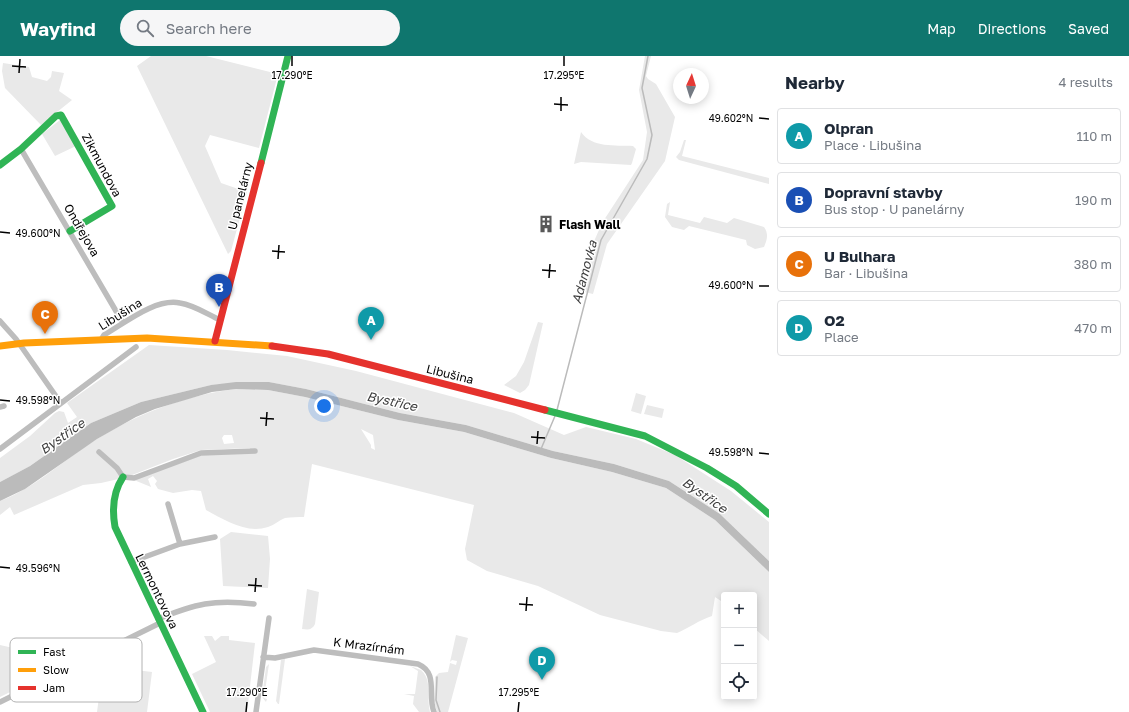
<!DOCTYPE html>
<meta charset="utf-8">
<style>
body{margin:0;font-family:"Golos Text",sans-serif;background:#f6f6f7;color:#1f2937}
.controls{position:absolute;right:12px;bottom:12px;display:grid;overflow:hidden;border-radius:4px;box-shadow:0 2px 10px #0003}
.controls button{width:36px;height:36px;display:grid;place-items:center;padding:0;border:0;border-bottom:1px solid #e0e1e3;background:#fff;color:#1f2937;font:20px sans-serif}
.compass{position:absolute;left:673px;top:12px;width:36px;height:36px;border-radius:50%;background:#fff;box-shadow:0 2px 10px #0003;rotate:4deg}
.you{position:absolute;left:324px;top:350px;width:14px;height:14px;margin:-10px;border:3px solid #fff;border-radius:50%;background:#1a73e8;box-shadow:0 0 0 6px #1a73e833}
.badge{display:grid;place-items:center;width:26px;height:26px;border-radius:50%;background:#0f766e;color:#fff;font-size:13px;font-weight:700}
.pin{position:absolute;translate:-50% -33px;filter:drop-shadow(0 1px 2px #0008)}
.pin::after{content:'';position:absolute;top:21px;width:14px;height:12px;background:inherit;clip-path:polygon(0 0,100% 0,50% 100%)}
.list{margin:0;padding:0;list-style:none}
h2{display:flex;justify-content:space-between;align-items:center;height:52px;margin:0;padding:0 16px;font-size:17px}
h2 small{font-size:13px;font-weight:400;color:#747a83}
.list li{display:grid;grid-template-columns:26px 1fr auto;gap:12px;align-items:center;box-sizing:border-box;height:56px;margin:0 8px 8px;padding:0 8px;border:1px solid #e0e1e3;border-radius:4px}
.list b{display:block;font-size:15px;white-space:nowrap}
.list p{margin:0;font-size:13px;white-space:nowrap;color:#747a83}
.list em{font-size:13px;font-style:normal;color:#747a83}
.icon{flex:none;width:22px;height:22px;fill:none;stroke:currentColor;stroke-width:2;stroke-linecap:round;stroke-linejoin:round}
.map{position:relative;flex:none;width:769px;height:656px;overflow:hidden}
header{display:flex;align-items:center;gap:24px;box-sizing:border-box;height:56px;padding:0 20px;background:#0f766e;color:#fff}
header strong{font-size:19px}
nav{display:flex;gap:22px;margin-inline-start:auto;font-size:14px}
.search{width:280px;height:36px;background:#f6f6f7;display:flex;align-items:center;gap:10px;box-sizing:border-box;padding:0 14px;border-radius:22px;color:#747a83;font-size:15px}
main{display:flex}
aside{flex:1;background:#fff}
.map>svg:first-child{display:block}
</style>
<header>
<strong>Wayfind</strong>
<div class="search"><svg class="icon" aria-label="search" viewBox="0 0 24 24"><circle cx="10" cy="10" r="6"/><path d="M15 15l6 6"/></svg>Search here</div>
<nav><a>Map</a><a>Directions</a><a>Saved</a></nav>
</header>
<main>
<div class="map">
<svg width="769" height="656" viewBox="0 0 769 656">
<rect width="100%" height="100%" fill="#fff"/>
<path fill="#e9e9e9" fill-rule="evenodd" d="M151 0H206L278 18 259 92 210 79 205 90 221 127 247 136 231 195 228 198 137 10Z
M645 0H651L646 20 648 23 656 28 675 61 665 105 607 188 593 238 576 234 583 224 592 190 602 167 643 104 647 76 639 34Z
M3 7 29 11 32 21 47 25 51 21 52 15 64 17 59 35 72 44 41 69 5 32 2 15Z
M60 64 76 90 55 100 42 78Z
M581 76C592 92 615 89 633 90L636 93 632 107 631 109 581 106 574 108Z
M684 84H686L682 100 769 122V128L679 104 676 101 680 96Z
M670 146 668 159 700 167 704 161 727 167 734 162 764 171C769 178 767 184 764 191L755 193 747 189 746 184 689 170 684 174 672 171 665 161 667 148Z
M538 266 543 267 529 329 525 334 520 337 504 329 516 320 524 306Z
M149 289 227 294 287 300 356 315 514 357 564 379 586 371 636 383 675 399 731 435 769 466V505L720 458 669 425 614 408 553 395 466 369 400 357 306 333 269 326 211 329 141 346 91 367 30 410 0 426V402L30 380 55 357 59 355 64 356 68 367 77 361 67 347Z
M236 333 268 334 305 341 398 364 464 376 551 402 612 416 666 432 715 464 769 516V585L754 572V539H724V547L715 541 712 560C699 564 689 572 677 577L661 575 600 559 538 530 487 515 467 504 465 493 474 449 312 408 304 461C298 461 291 461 285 462 279 464 275 469 268 471 246 478 225 464 206 454L201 435 192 434 173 437 158 433 155 428 157 425 153 420 148 423 151 431 134 424 202 399 250 397V392L201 394 173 403 127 421 101 427 83 429 14 459 10 451 0 459V445C37 431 64 403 97 383 139 357 187 339 236 333ZM361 373 373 379 375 394 371 392V389ZM224 379H232L234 387 224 388 222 382Z
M636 337 646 340 641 358 631 355Z
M647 349 664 353 662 362 644 358Z
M231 476 268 480 270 503 268 532 223 530 220 483Z
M307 533 319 536 315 568C312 574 308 574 302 573Z
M456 579 468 582 448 656H437L434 645 435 621 439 617 448 616 450 607 456 609 457 605 452 604 450 606Z
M204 580H212L215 585 221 580H229V584L255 587 247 656H210L192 618 216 606Z
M41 584 46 595 43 597 46 602 49 601 54 612 74 602 75 604 0 641V589L22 594Z
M285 603 279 648H278L276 645 281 604Z
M269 608 264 642 267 643 266 646 262 641 266 611Z
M103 610 152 616 147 656H97Z
M410 610 421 614C433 625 426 641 430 656H419L413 648 414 640 404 638H415L418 615Z"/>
<path fill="#bbb" d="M236 326H269L306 333 400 357 466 369 553 395 614 408 669 425 720 458 769 505V516L715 464 666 432 612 416 551 402 464 376 398 364 305 341 268 334 236 333 212 336 155 353 136 361 97 383 25 433 0 445V426L30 410 91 367 141 346 211 329Z"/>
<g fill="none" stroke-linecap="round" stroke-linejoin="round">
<path stroke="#bbb" stroke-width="1.5" d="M557 354 601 184 647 103 652 79 642 32 648 0
M541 393 555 360
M437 621 436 644 440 656"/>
<path stroke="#bdbdbd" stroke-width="5.5" d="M21 93 123 267
M0 265 16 283 60 346
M101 284 104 279C125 267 155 242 180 247 194 249 207 258 220 264
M0 351 4 350
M0 393 136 291
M99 396 117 412 123 421 134 422 201 397 255 395
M168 448 180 488
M131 506 180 488 215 481
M158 563C195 548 214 543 254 548
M263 601 275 602 314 594 418 608C439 617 427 639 434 656
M0 646 160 567
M256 656 269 562"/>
<path stroke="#30b455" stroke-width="7" d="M261 107 288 0
M0 109 21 93 56 60 61 59 112 150 70 175
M545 354 645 380 707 412 736 430 769 458
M123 421C113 436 112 454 115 471L203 656"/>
<path stroke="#ff9f0a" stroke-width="7" d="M0 290 24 287 147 282 272 290"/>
<path stroke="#e5322d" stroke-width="7" d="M215 285 261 107
M272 290 328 298 545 354"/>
</g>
<path fill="none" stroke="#000" stroke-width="1.5" d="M12 10 26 11M292 10V0M564 10V0M19 17 20 3M554 48 568 49M561 55V41M759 62 769 63M0 176 10 177M272 195 285 196M278 203 279 189M542 214 556 215M549 222 550 208M759 230H769M0 344 10 345M260 362 274 363M266 370 267 356M531 381 545 382M537 388 538 375M759 397 769 398M0 511 10 512M248 529 262 530M255 536 256 522M519 548 533 549M526 555 527 541M246 656 247 646M518 656 519 646"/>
<defs>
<g id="building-bare" transform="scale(1.38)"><path d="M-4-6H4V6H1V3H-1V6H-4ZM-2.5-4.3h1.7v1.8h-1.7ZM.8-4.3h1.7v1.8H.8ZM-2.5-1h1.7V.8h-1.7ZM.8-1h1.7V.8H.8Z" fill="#595959" stroke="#fff" stroke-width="2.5" paint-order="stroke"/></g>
</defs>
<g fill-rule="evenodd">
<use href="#building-bare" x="546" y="168"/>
</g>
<g text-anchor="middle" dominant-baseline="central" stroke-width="3" stroke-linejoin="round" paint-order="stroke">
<g font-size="12" fill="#000" stroke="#fff">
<text transform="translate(102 109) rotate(62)">Zikmundova</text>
<text transform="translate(240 140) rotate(-76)">U panelárny</text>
<text transform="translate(82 174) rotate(60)">Ondřejova</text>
<text transform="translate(120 258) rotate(-32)">Libušina</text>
<text transform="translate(450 318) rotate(14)">Libušina</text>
<text transform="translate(157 535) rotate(64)">Lermontovova</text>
<text transform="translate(369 590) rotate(7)">K Mrazírnám</text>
</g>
<g font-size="12" font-weight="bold" fill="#000" stroke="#fff" text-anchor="start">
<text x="559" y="168">Flash Wall</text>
</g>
<g font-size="13" font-style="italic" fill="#3f3f3f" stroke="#fff">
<text transform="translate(584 216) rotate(-75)">Adamovka</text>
<text transform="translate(392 345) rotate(12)">Bystřice</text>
<text transform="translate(62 380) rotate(-35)">Bystřice</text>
<text transform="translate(705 439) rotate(35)">Bystřice</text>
</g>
</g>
<rect x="10" y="582" width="132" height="64" rx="6" fill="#fff" stroke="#b2b2b2" stroke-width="1"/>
<rect x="18" y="594" width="18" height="4" fill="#30b455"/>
<rect x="18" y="612" width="18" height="4" fill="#ff9f0a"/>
<rect x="18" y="630" width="18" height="4" fill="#e5322d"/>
<g font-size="11" fill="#000">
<text x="43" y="600">Fast</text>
<text x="43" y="618">Slow</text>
<text x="43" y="636">Jam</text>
</g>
<g font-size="10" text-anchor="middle" fill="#000" stroke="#fff" stroke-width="3" stroke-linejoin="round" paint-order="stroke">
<text x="292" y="23">17.290°E</text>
<text x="564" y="23">17.295°E</text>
<text x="731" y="66">49.602°N</text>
<text x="38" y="181">49.600°N</text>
<text x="731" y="233">49.600°N</text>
<text x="38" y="348">49.598°N</text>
<text x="731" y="400">49.598°N</text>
<text x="38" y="516">49.596°N</text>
<text x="247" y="640">17.290°E</text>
<text x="519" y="640">17.295°E</text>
</g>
</svg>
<div class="controls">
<button>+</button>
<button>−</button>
<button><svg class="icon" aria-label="locate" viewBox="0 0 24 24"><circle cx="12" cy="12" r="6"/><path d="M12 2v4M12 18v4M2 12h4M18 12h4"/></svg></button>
</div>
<svg class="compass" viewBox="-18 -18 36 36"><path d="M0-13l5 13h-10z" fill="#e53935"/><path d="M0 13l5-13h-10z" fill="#747a83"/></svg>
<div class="you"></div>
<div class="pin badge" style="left:371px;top:284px;background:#0f9aa8">A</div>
<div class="pin badge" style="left:219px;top:251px;background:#1a4fb4">B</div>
<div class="pin badge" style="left:45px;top:278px;background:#e8710a">C</div>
<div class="pin badge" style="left:542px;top:624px;background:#0f9aa8">D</div>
</div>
<aside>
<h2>Nearby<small>4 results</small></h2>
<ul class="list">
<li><span class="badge" style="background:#0f9aa8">A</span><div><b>Olpran</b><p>Place · Libušina</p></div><em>110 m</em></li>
<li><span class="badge" style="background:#1a4fb4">B</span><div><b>Dopravní stavby</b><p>Bus stop · U panelárny</p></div><em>190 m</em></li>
<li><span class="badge" style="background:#e8710a">C</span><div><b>U Bulhara</b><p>Bar · Libušina</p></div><em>380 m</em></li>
<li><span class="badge" style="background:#0f9aa8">D</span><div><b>O2</b><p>Place</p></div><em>470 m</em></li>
</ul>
</aside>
</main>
